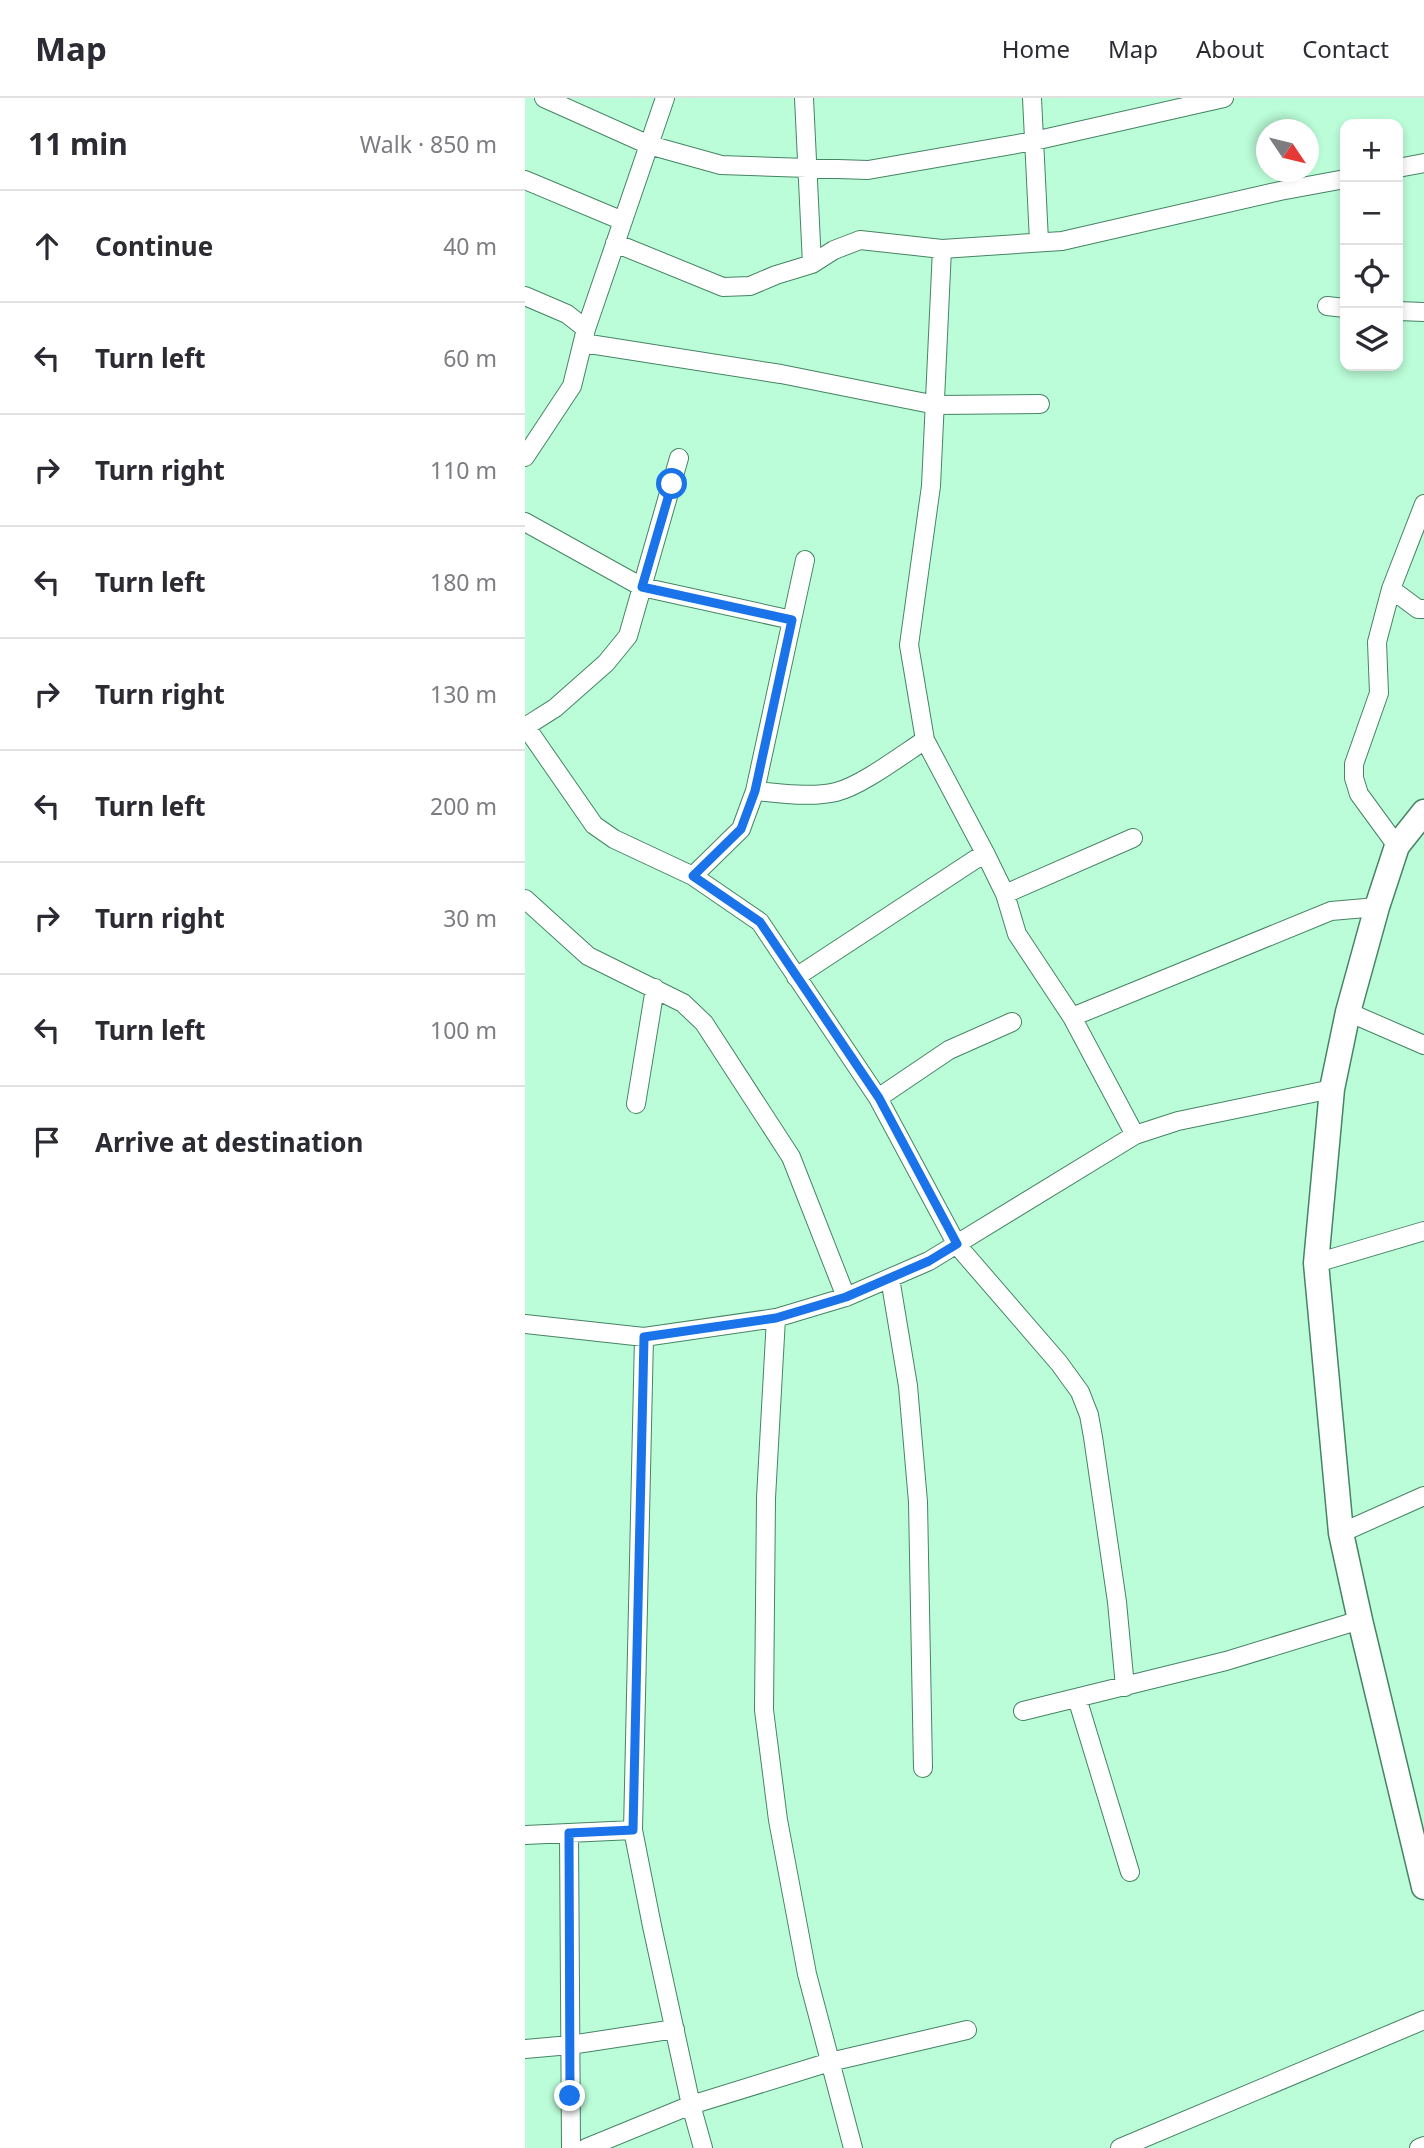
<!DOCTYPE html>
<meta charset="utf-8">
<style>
body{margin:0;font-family:"Noto Sans",sans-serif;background:#f2f2f3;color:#2b2b33}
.controls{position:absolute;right:21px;top:21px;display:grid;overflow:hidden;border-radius:14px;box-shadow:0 4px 10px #0003}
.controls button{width:63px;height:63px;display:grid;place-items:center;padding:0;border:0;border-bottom:2px solid #e1e1e2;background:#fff;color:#2b2b33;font:35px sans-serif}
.compass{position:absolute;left:731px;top:21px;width:63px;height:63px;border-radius:50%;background:#fff;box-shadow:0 4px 10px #0003;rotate:125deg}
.stop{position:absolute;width:21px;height:21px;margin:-16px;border:5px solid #1a73e8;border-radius:50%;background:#fff}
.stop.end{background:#1a73e8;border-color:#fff;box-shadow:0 2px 7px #0008}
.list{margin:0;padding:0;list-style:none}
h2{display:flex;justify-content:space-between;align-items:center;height:91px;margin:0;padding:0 28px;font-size:30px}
h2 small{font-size:23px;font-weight:400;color:#7c7c81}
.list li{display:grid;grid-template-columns:46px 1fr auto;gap:21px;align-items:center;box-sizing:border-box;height:112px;padding:0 28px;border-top:2px solid #e1e1e2}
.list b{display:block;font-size:26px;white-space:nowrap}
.list em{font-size:23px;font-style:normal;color:#7c7c81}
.icon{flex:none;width:38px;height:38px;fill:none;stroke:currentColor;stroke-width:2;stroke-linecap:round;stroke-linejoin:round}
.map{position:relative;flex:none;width:899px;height:2050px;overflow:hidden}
header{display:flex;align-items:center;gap:42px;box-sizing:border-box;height:98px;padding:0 35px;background:#fff;border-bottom:2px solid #e1e1e2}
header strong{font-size:33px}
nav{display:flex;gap:38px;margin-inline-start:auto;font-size:24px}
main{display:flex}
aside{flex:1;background:#fff}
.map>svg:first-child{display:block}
</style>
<header>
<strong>Map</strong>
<nav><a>Home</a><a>Map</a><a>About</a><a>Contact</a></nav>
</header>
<main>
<aside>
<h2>11 min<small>Walk · 850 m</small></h2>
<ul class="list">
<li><svg class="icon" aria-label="ahead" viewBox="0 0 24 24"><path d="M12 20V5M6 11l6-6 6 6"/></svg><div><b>Continue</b></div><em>40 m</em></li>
<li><svg class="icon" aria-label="left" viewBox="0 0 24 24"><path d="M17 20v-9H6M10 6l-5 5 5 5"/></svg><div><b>Turn left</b></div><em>60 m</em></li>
<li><svg class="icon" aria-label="right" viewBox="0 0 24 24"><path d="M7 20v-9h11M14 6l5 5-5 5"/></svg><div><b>Turn right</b></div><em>110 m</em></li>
<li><svg class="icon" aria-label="left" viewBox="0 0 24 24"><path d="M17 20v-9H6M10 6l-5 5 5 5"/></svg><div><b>Turn left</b></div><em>180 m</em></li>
<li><svg class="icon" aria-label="right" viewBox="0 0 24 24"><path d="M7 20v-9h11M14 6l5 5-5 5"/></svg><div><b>Turn right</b></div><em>130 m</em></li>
<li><svg class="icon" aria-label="left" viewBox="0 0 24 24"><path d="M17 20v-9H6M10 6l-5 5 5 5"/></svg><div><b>Turn left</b></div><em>200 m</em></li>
<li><svg class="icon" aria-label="right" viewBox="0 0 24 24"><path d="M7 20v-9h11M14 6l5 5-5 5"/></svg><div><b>Turn right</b></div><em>30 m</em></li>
<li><svg class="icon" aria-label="left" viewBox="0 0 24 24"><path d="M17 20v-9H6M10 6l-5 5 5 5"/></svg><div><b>Turn left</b></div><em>100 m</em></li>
<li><svg class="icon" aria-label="arrive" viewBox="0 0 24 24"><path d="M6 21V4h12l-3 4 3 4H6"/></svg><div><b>Arrive at destination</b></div></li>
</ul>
</aside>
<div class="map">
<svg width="899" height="2050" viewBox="0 0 899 2050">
<rect width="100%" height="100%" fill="#bbfdd8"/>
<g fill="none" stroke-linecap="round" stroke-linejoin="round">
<g stroke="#458464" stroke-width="20">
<path id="street" d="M19 0 124 47 196 67 343 72 509 43 699 0
M279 0 287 166
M507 0 514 143
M873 70 899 65
M0 82 98 123
M90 145 198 189 225 188 251 177 287 166 309 152 335 142 417 151 537 143 755 93 820 81
M417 151 406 388 384 547 400 642 460 755 480 796 492 836 547 919 610 1037
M0 198 42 216 61 231
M802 208 820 210
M873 213 899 214
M58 245 256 276 411 307 515 306
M0 359 47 288 61 231 140 0
M0 424 117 489 267 522
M866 491 893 511H899
M0 629 30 610 81 565 103 538 154 360
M1 629 69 727 89 741 168 778 235 824 353 1000 432 1147 534 1265 555 1294 564 1317 568 1339 592 1504 600 1589
M230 693C256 695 285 700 311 694 336 688 377 657 400 642
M872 748 834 696 829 680V666L854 595 852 544 866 491 899 406
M168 778 216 731 230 693 280 462
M480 796 608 740
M0 801 63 858 158 905 179 925 266 1059 321 1199
M271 879 460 755
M823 914 899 947
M547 919 806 813 852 809
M353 1000 424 952 487 924
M111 1006 130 890
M791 1165 899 1133
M365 1180 383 1288 393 1404 398 1670
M251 1220 241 1400 239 1612 253 1722 282 1876 328 2050
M0 1226 119 1239 251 1220 321 1199 404 1163 610 1037 653 1023 807 991
M119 1239 108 1732 127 1828 166 2007 178 2050
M816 1435 899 1398
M552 1600 605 1774
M498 1613 701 1563 835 1522
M44 1735 46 2050
M0 1737 108 1732
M0 1951 45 1947 150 1931
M61 2050 166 2007 305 1964 442 1932
M595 2050 899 1922
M894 2050 899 2048"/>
</g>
<g stroke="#458464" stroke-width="27">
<path id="secondary" d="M899 714 872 748 852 809 823 914 807 991 791 1165 816 1435 835 1522 899 1789"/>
</g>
<use href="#street" stroke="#fff" stroke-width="18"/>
<use href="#secondary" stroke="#fff" stroke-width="24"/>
</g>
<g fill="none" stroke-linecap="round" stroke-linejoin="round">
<path stroke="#1a73e8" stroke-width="9" d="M45 1998 44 1735 108 1732 119 1239 251 1220 321 1199 404 1163 432 1146 354 1000 235 824 168 778 216 731 230 693 267 522 117 489 147 386"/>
</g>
</svg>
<div class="controls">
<button>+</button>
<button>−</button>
<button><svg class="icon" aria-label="locate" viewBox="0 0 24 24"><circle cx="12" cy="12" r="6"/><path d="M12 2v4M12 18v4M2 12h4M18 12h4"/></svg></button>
<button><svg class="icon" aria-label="layers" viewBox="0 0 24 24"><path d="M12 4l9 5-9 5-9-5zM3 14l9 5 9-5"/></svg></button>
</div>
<svg class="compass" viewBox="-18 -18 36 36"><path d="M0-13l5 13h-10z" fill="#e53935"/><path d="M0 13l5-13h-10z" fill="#7c7c81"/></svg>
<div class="stop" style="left:147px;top:386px"></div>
<div class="stop end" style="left:45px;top:1998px"></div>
</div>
</main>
